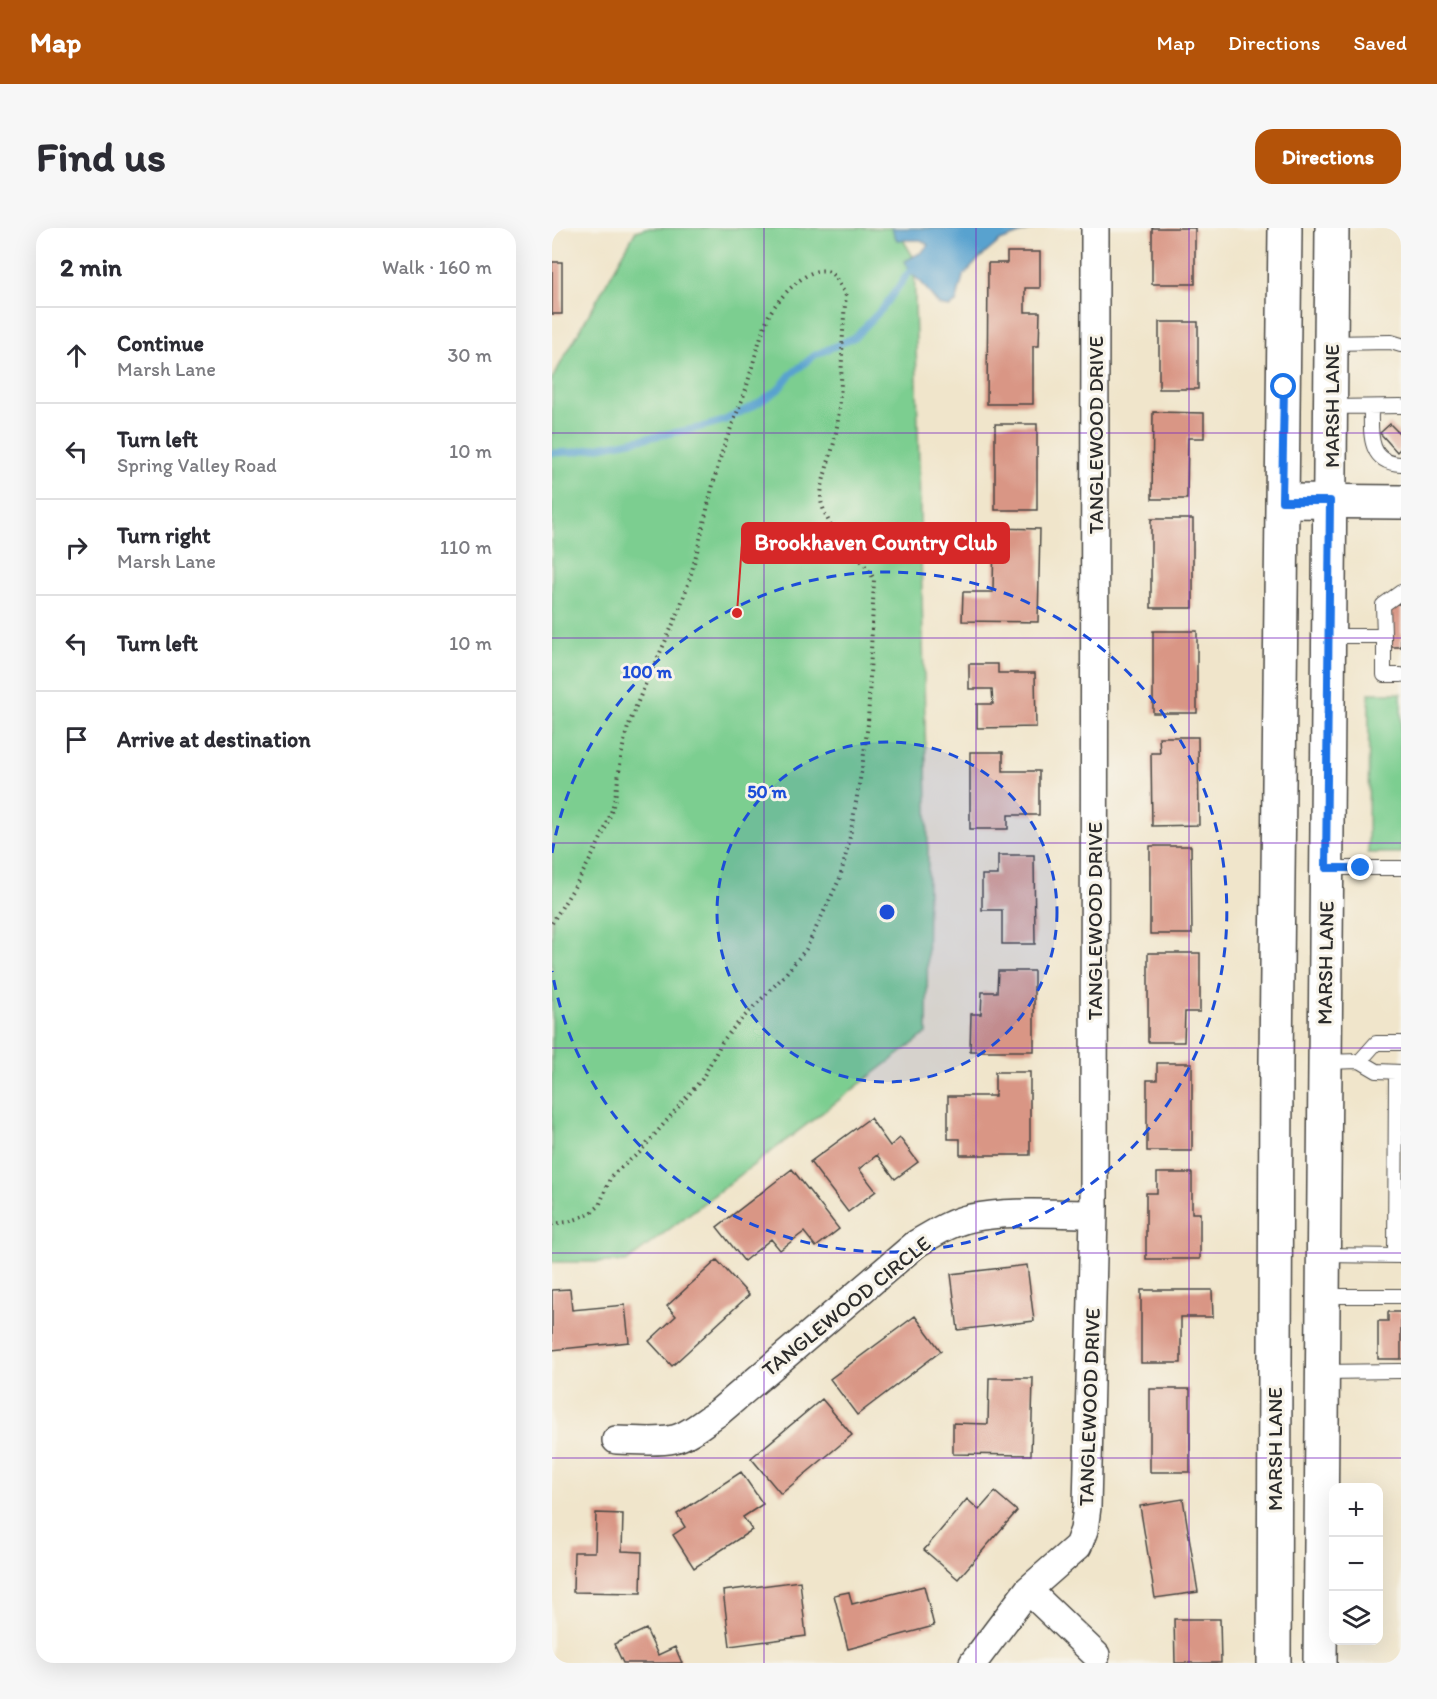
<!DOCTYPE html>
<meta charset="utf-8">
<style>
body{margin:0;font-family:Itim,sans-serif;background:#f7f7f7;color:#2b2b33}
.controls{position:absolute;right:18px;bottom:18px;display:grid;overflow:hidden;border-radius:12px;box-shadow:0 6px 24px #0002}
.controls button{width:54px;height:54px;display:grid;place-items:center;padding:0;border:0;border-bottom:2px solid #e1e1e2;background:#fff;color:#2b2b33;font:30px sans-serif}
.stop{position:absolute;width:18px;height:18px;margin:-14px;border:4px solid #1a73e8;border-radius:50%;background:#fff}
.stop.end{background:#1a73e8;border-color:#fff;box-shadow:0 2px 6px #0008}
.list{margin:0;padding:0;list-style:none}
h2{display:flex;justify-content:space-between;align-items:center;height:78px;margin:0;padding:0 24px;font-size:26px}
h2 small{font-size:20px;font-weight:400;color:#7c7c81}
.list li{display:grid;grid-template-columns:39px 1fr auto;gap:18px;align-items:center;box-sizing:border-box;height:96px;padding:0 24px;border-top:2px solid #e1e1e2}
.list b{display:block;font-size:22px;white-space:nowrap}
.list p{margin:0;font-size:20px;white-space:nowrap;color:#7c7c81}
.list em{font-size:20px;font-style:normal;color:#7c7c81}
.icon{flex:none;width:33px;height:33px;fill:none;stroke:currentColor;stroke-width:2;stroke-linecap:round;stroke-linejoin:round}
.map{position:relative;flex:none;width:849px;height:1435px;overflow:hidden;border-radius:18px}
header{display:flex;align-items:center;gap:36px;box-sizing:border-box;height:84px;padding:0 30px;background:#b45309;color:#fff}
header strong{font-size:28px}
nav{display:flex;gap:33px;margin-inline-start:auto;font-size:21px}
.intro{display:flex;align-items:center;justify-content:space-between;box-sizing:border-box;height:144px;padding:0 36px}
h1{margin:0;font-size:42px}
.button{padding:15px 27px;border-radius:18px;background:#b45309;color:#fff;font-size:21px;font-weight:700}
main{display:flex;gap:36px;padding:0 36px}
aside{flex:1;background:#fff;border-radius:18px;box-shadow:0 6px 24px #0002}
.map>svg:first-child{display:block}
</style>
<header>
<strong>Map</strong>
<nav><a>Map</a><a>Directions</a><a>Saved</a></nav>
</header>
<div class="intro"><h1>Find us</h1><a class="button">Directions</a></div>
<main>
<aside>
<h2>2 min<small>Walk · 160 m</small></h2>
<ul class="list">
<li><svg class="icon" aria-label="ahead" viewBox="0 0 24 24"><path d="M12 20V5M6 11l6-6 6 6"/></svg><div><b>Continue</b><p>Marsh Lane</p></div><em>30 m</em></li>
<li><svg class="icon" aria-label="left" viewBox="0 0 24 24"><path d="M17 20v-9H6M10 6l-5 5 5 5"/></svg><div><b>Turn left</b><p>Spring Valley Road</p></div><em>10 m</em></li>
<li><svg class="icon" aria-label="right" viewBox="0 0 24 24"><path d="M7 20v-9h11M14 6l5 5-5 5"/></svg><div><b>Turn right</b><p>Marsh Lane</p></div><em>110 m</em></li>
<li><svg class="icon" aria-label="left" viewBox="0 0 24 24"><path d="M17 20v-9H6M10 6l-5 5 5 5"/></svg><div><b>Turn left</b></div><em>10 m</em></li>
<li><svg class="icon" aria-label="arrive" viewBox="0 0 24 24"><path d="M6 21V4h12l-3 4 3 4H6"/></svg><div><b>Arrive at destination</b></div></li>
</ul>
</aside>
<div class="map">
<svg width="849" height="1435" viewBox="0 0 849 1435">
<rect width="100%" height="100%" fill="#f7f3e8"/>
<filter id="ink" filterUnits="userSpaceOnUse"><feTurbulence type="fractalNoise" baseFrequency=".0167" numOctaves="2"/><feDisplacementMap in="SourceGraphic" scale="12" xChannelSelector="R" yChannelSelector="G"/><feConvolveMatrix kernelMatrix="1 2 1 2 8 2 1 2 1" color-interpolation-filters="sRGB"/></filter>
<filter id="wash" filterUnits="userSpaceOnUse"><feTurbulence type="fractalNoise" baseFrequency=".008" numOctaves="4" result="noise"/><feDisplacementMap in="SourceGraphic" scale="24" xChannelSelector="R" yChannelSelector="G"/><feGaussianBlur stdDeviation="1.35" result="paint"/><feColorMatrix in="noise" values="0 0 0 0 0 0 0 0 0 0 0 0 0 0 0 0 0 1.4 0 .05"/><feComposite in="paint" operator="in"/></filter>
<g filter="url(#wash)">
<rect width="100%" height="100%" fill="#f0e5cb"/>
<path fill="#7cce90" stroke="#547c5e" stroke-width="1.5" d="M94 0H344L362 30 376 620 375 805 74 1034H0V151L84 3Z
M817 465H849V625H816Z"/>
<path fill="#58a2cf" stroke="#42667d" stroke-width="1.5" d="M339 0H484L448 13 428 30 411 48 404 75 397 79 387 77 369 54 357 44 353 33 370 24 376 17 369 12H345Z"/>
<g fill="none" stroke-linecap="round" stroke-linejoin="round">
<path stroke="#58a2cf" stroke-width="7" d="M0 225 22 224 146 200 171 193 203 177 226 162 238 147 263 127 303 109 331 80 357 44"/>
</g>
<g id="blocks">
<path fill="#d99685" d="M600 0H643V56H600Z
M455 24H488V60H473V84H488L487 118H481V176H435L436 35H455Z
M0 34H10V86H0Z
M607 94H646V161H607Z
M601 184 652 185V210H636L635 271H600Z
M443 196H485V282H443Z
M838 196 849 207V220L845 224 828 205Z
M599 291H641V380H599Z
M442 300 488 301 486 394 410 393 411 364H441Z
M837 376H849V419H837Z
M601 403H645V485H601Z
M417 436H446V445H483L484 499 425 500V476H441L440 461H417Z
M607 509H646L647 597 600 598 599 525H608Z
M418 524H451V543H487V587H456V601H418Z
M598 618H639L640 706H598Z
M446 627H482L483 716H450V682H430V647H446Z
M596 725H648V784H633L632 814H596Z
M446 743H482V823H418L419 786H429L430 764H445Z
M605 835H640V923H595V852H605Z
M443 844H478V927H408V911H396V868H443Z
M318 890 338 918 348 910 366 934 343 951 325 927 307 941 324 963 296 984 258 934Z
M240 941 287 1001 264 1019 252 1004 228 1022 219 1011 192 1033 165 999Z
M605 945H640V985H648V1031H594V965H605Z
M165 1032 197 1067 120 1138 97 1113 124 1088 115 1078Z
M475 1037 482 1093 406 1102 399 1046Z
M18 1061 20 1082 73 1077 77 1114 0 1122V1062Z
M589 1062H660L661 1089H629V1135H589Z
M836 1084H849V1131H826V1093H836Z
M363 1088 389 1123 305 1187 278 1151Z
M437 1150H481L479 1227 401 1226V1195L436 1196Z
M598 1161H638V1244H598Z
M270 1171 300 1207 229 1266 199 1230Z
M189 1244 211 1276 191 1289 200 1302 142 1340 121 1307 133 1299 125 1286Z
M443 1264 465 1283 406 1351 372 1322 415 1271 427 1282Z
M631 1271 646 1364 603 1370 588 1278Z
M44 1285 71 1286 70 1323 90 1324 89 1365 21 1364 22 1324H43Z
M248 1353 254 1408 178 1418 171 1363Z
M372 1358 382 1398 296 1421 282 1367 297 1364 300 1376Z
M622 1391H668L669 1435H623Z
M94 1401 106 1427 123 1419 130 1435H71L62 1416Z"/>
</g>
</g>
<g filter="url(#ink)">
<use href="#blocks" fill-opacity="0" stroke="#494743" stroke-width="1.5"/>
<g fill="none" stroke-linecap="round" stroke-linejoin="round">
<g stroke="#494743" stroke-width="16">
<path id="service" d="M779 115 839 114 849 117
M779 179 849 178
M819 179C819 203 815 235 849 236
M777 408H832V447H849
M832 408 831 377 849 364
M774 640H849
M808 833 824 815H849
M772 834 808 833 825 843 849 844
M770 1027 849 1028
M843 1028 844 844
M770 1068H849
M770 1144 849 1143"/>
</g>
<g stroke="#494743" stroke-width="30">
<path id="minor" d="M64 1212C82 1212 104 1215 122 1211 138 1207 153 1193 167 1184L364 1016C381 1006 399 994 419 990 459 982 502 986 542 986
M476 1362 544 1427
M421 1435 476 1362 526 1318 532 1302 535 1279 542 986 543 0"/>
</g>
<g stroke="#494743" stroke-width="36">
<path id="tertiary" d="M731 273 849 274"/>
</g>
<g stroke="#494743" stroke-width="36">
<path id="secondary" d="M722 1435 724 834 733 0
M768 1435 780 0"/>
</g>
<path stroke="#494743" stroke-width="4" stroke-dasharray="1.5 4.5" stroke-linecap="butt" d="M0 695C23 657 51 617 62 574 68 548 68 519 78 494 95 447 121 404 136 356 148 317 155 277 166 238 173 211 185 187 194 161 201 137 207 110 217 87 225 72 259 32 279 45 286 51 290 61 294 68 288 115 292 163 283 210 280 227 265 261 270 277 282 314 305 321 322 351L316 496 310 540 297 614 288 650 254 721 231 749 183 798 170 814 150 851 88 924 59 948 47 978 38 986 16 994 0 996"/>
<use href="#service" stroke="#fff" stroke-width="14"/>
<use href="#minor" stroke="#fff" stroke-width="27"/>
<use href="#tertiary" stroke="#fff" stroke-width="33"/>
<use href="#secondary" stroke="#fff" stroke-width="33"/>
</g>
</g>
<g fill="none" stroke-linecap="round" stroke-linejoin="round" filter="url(#ink)">
<path stroke="#1a73e8" stroke-width="8" d="M732 159 730 273H778L774 640H809"/>
</g>
<path fill="none" stroke="#7b2cbf" stroke-width="1.5" stroke-opacity="0.55" d="M212 0V1435M424 0V1435M637 0V1435M0 205H849M0 410H849M0 615H849M0 820H849M0 1025H849M0 1230H849"/>
<circle cx="335" cy="684" r="170" fill="#1d4ed8" fill-opacity=".12"/>
<g fill="none" stroke="#1d4ed8" stroke-width="3" stroke-dasharray="10 8">
<circle cx="335" cy="684" r="170"/>
<path d="M0 625A340 340 0 1 1 0 743"/>
</g>
<g text-anchor="middle" dominant-baseline="central" stroke-width="6" stroke-linejoin="round" paint-order="stroke">
<g font-size="21" fill="#2b2b2b" stroke="#f7f3e8">
<text transform="translate(779 178) rotate(-90)">MARSH LANE</text>
<text transform="translate(543 207) rotate(-90)">TANGLEWOOD DRIVE</text>
<text transform="translate(542 693) rotate(-90)">TANGLEWOOD DRIVE</text>
<text transform="translate(773 735) rotate(-89)">MARSH LANE</text>
<text transform="translate(294 1078) rotate(-39)">TANGLEWOOD CIRCLE</text>
<text transform="translate(537 1179) rotate(-88)">TANGLEWOOD DRIVE</text>
<text transform="translate(722 1221) rotate(-90)">MARSH LANE</text>
</g>
</g>
<circle cx="335" cy="684" r="9" fill="#1d4ed8" stroke="#f7f3e8" stroke-width="3"/>
<g font-size="18" text-anchor="middle" font-weight="bold" fill="#1d4ed8" stroke="#f7f3e8" stroke-width="6" stroke-linejoin="round" paint-order="stroke">
<text x="95" y="450">100 m</text>
<text x="215" y="570">50 m</text>
</g>
<path fill="none" stroke="#d62828" stroke-width="2" d="M185 385L190 315"/>
<circle fill="#d62828" stroke="#f7f3e8" stroke-width="2" cx="185" cy="385" r="6"/>
<rect fill="#d62828" stroke="#d62828" stroke-width="2" x="190" y="295" width="267" height="40" rx="6"/>
<g font-size="22" text-anchor="middle" font-weight="bold" fill="#fff">
<text x="324" y="322">Brookhaven Country Club</text>
</g>
</svg>
<div class="controls">
<button>+</button>
<button>−</button>
<button><svg class="icon" aria-label="layers" viewBox="0 0 24 24"><path d="M12 4l9 5-9 5-9-5zM3 14l9 5 9-5"/></svg></button>
</div>
<div class="stop" style="left:732px;top:159px"></div>
<div class="stop end" style="left:809px;top:640px"></div>
</div>
</main>
